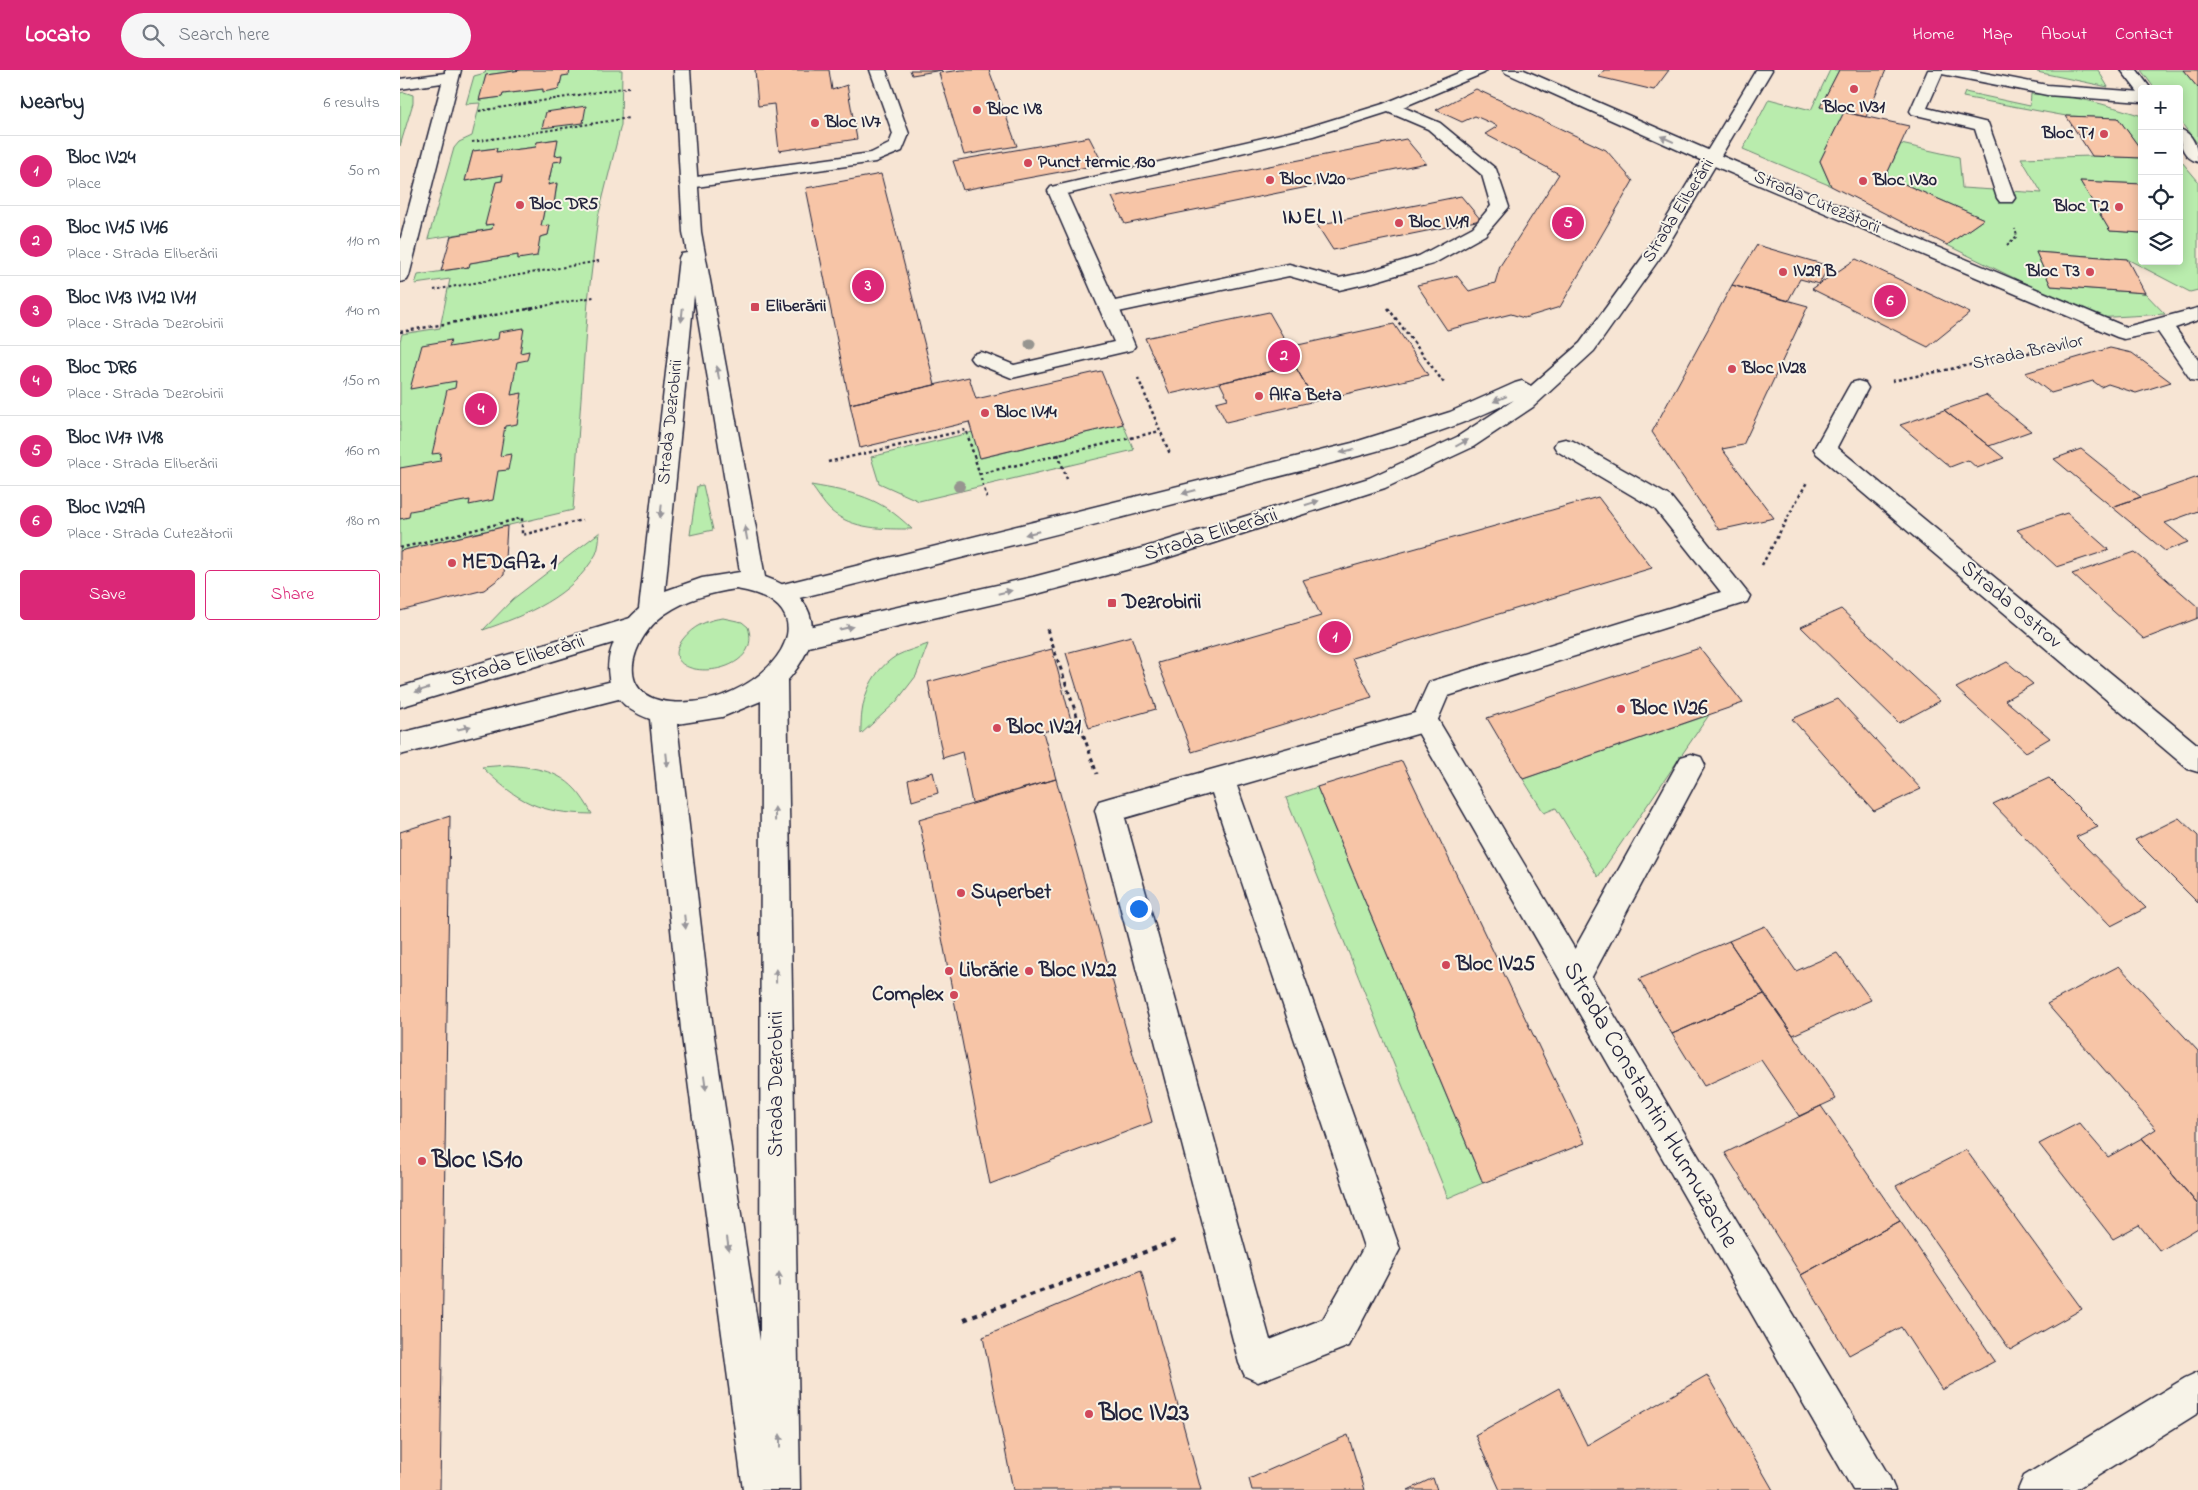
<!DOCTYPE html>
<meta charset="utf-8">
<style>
body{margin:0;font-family:"Indie Flower",sans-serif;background:#f6f6f7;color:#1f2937}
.controls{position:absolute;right:15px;top:15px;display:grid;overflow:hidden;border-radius:5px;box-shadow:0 2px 12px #0003}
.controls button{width:45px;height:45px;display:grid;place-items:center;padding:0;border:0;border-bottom:1px solid #e0e1e3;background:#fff;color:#1f2937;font:25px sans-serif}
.you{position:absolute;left:738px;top:838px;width:18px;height:18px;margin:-12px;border:4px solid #fff;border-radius:50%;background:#1a73e8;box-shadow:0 0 0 8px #1a73e833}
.badge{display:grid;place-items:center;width:32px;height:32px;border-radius:50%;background:#db2777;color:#fff;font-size:16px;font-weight:700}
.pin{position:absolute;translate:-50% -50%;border:2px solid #fff;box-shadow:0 1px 5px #0006}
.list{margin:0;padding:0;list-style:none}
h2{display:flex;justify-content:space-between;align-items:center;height:65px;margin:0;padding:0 20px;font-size:21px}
h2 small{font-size:16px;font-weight:400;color:#747a83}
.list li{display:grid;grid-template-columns:32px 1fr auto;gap:15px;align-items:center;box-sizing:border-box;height:70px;padding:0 20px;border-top:1px solid #e0e1e3}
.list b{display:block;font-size:19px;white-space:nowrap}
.list p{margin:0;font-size:16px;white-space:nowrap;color:#747a83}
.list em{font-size:16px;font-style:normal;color:#747a83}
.actions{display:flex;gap:10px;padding:15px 20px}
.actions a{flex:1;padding:11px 0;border:1px solid #db2777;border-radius:5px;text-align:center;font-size:18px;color:#db2777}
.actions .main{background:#db2777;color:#fff}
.icon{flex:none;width:28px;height:28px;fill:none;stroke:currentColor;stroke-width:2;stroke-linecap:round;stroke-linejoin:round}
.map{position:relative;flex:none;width:1798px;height:1420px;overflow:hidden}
header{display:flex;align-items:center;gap:30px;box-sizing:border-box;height:70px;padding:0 25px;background:#db2777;color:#fff}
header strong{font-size:24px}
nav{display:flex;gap:28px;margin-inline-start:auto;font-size:18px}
.search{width:350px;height:45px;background:#f6f6f7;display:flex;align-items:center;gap:12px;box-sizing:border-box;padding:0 18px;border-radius:28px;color:#747a83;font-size:19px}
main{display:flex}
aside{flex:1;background:#fff}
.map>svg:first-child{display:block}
</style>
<header>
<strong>Locato</strong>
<div class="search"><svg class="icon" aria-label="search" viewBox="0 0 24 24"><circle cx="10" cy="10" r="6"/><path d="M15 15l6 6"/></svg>Search here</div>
<nav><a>Home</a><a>Map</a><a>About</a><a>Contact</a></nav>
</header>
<main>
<aside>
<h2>Nearby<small>6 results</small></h2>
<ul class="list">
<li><span class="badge">1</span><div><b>Bloc IV24</b><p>Place</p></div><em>50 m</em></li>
<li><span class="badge">2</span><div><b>Bloc IV15 IV16</b><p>Place · Strada Eliberării</p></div><em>110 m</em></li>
<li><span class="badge">3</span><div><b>Bloc IV13 IV12 IV11</b><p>Place · Strada Dezrobirii</p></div><em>140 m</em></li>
<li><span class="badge">4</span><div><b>Bloc DR6</b><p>Place · Strada Dezrobirii</p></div><em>150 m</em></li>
<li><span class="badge">5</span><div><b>Bloc IV17 IV18</b><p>Place · Strada Eliberării</p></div><em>160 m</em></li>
<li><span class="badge">6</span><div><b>Bloc IV29A</b><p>Place · Strada Cutezătorii</p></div><em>180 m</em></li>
</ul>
<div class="actions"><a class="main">Save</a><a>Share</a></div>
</aside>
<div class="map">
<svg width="1798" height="1420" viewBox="0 0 1798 1420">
<rect width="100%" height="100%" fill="#f7e5d4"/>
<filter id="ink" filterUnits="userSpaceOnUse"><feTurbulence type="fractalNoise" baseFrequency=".02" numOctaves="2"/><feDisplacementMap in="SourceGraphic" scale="10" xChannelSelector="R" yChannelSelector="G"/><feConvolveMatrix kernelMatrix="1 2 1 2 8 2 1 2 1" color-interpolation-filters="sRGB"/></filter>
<g filter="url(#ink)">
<path fill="#b9ecad" stroke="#6e8774" d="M86 0H121L86 5 80 30 102 27 103 24 143 19V21L159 19 162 6 170 0H222L221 55 198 147 188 231 173 440 0 481V271L2 264 40 258 50 209 15 214 18 205 69 197 70 193 118 185V189L140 167 148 165 150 155 141 156 145 136 154 134 157 114 148 115 153 92 161 91 162 86H155L157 69 137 72 136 77 96 82V78L73 81 65 111 103 105 102 111 96 112 86 155 93 154 92 159 28 169 54 78 59 72 72 66 80 33 66 34 74 6 85 3Z
M1430 0H1439L1420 37 1444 42 1420 91 1431 116 1343 79 1369 29 1411 40Z
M1638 0H1698L1708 17 1637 2Z
M1741 0H1783L1798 18V74L1779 50V19H1755Z
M4 22 13 25V33L0 76V23Z
M1565 22 1630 36 1631 24C1670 24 1705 34 1742 46V81L1718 48 1666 46 1563 27Z
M1501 74 1559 87 1562 118 1642 123 1621 88 1692 86 1742 88V114L1680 111 1710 161 1742 163V191H1779V92H1782L1798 111V220L1790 222 1727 189 1636 182 1651 216 1745 223 1765 244 1695 248 1547 175 1584 149 1486 106Z
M723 354 734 380 519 431 479 413 471 387 573 362 581 388Z
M303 415 313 460 290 465 297 416Z
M411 415C456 423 478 426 512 459 485 459 452 460 430 440 423 433 417 423 411 415Z
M200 462C199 469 199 478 196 484 172 527 126 545 83 560L113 529Z
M323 548 342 552 348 557C366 611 250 613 283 569 293 556 307 550 323 548Z
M528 574 516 606 496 632 461 664C460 633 468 604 496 586 505 581 518 578 528 574Z
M1309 645 1198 807 1156 738 1144 743 1123 709Z
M108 695C150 699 171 704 192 744 139 743 119 733 82 697Z
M917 717 1083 1113 1048 1128 886 728Z"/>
<path fill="#f7c5a7" stroke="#22223b" d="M121 0H170L169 5 162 6 159 19 143 22V19L103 24 102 27 79 30 86 5Z
M355 0H429L432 20 447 15 457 69 379 81 374 34 358 36Z
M510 0H542L512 5Z
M561 0H589L617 76 564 85 539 3Z
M1204 0H1269L1254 20 1199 7Z
M1439 0H1486L1466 47 1420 37Z
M1783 0H1798V18Z
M1076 19 1206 80 1233 111 1160 237 1124 248 1111 244 1047 260 1017 215 1057 206 1069 221 1095 213 1100 196 1159 104 1085 64 1098 56 1075 46 1062 52 1036 40Z
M186 36 183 53 142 58 146 42Z
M1444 42 1509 56 1486 106 1584 149 1547 175 1431 116 1420 91Z
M1666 46 1718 48 1742 81V88L1692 86Z
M689 67 703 94 563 120 553 91Z
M158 69 155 86 162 85 161 91 153 92 148 115 157 113 154 134 145 136 141 156 150 155 148 165 140 167 137 186 118 189V185L70 193 69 197 41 201 51 166 92 159 93 154 85 155 96 112 102 111 103 105 65 111 73 81 97 78 96 82 136 77 137 72Z
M1006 69 1026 93 725 154 712 127Z
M481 104 535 315 450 334 406 118Z
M1680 111 1742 114V163L1710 161Z
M1061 126 1081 150 933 180 917 155Z
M1357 175 1429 196 1419 214 1400 209 1388 231 1332 215Z
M1636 182 1727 189 1745 223 1651 216Z
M1456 189 1570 243 1528 277 1412 219Z
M1332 215 1408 236 1343 375 1322 379 1374 448 1319 460 1252 362Z
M869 242 889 277 994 254 1028 305 915 331 895 296 770 324 745 268Z
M124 258 120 283 129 281 127 290 117 292 111 325 122 323 117 354 105 356 100 386 111 384 108 400 98 401 93 430 69 435 70 430 10 441 9 447 0 449V398L40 391 41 383 32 384 47 320 55 318 56 311 10 319 22 275 51 270 49 277 98 269 99 262Z
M1710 278 1732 283 1771 312 1736 323 1708 314 1701 317 1693 311 1651 323 1625 303Z
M895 296 915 331 826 352 816 332 828 329 820 313Z
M701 301 723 354 580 388 569 352 460 378 450 334 569 307 576 329Z
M1586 325 1631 361 1589 376 1544 340Z
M1544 340 1604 388 1577 398 1568 390 1550 397 1500 355Z
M1681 379 1741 427 1712 437 1654 389Z
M1798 407V441L1765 453 1788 472 1765 481 1712 437Z
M1198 427 1252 498 952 588 972 627 792 682 758 593 921 546 903 510Z
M1667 443 1709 480 1657 497 1617 460Z
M107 456 104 505 84 520 0 541V481Z
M1735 482 1798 537V548L1744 569 1672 504Z
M1441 539 1540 631 1499 653 1401 557Z
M731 566 756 639 689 658 666 583Z
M1300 578 1343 633 1123 709 1087 648Z
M652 579 672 654 643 662 656 709 572 733 562 682 543 688 528 612Z
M1607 592 1633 614 1605 630 1650 668 1626 682 1556 618Z
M1438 629 1521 719 1474 741 1392 649Z
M1002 691 1185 1073 1083 1113 917 717Z
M533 702 538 723 512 731 508 710Z
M1649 708 1698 757 1676 767 1746 838 1711 856 1593 734Z
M656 709 752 1052 590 1114 519 750Z
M50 746 40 1420H0V762Z
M1779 748 1798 766V833L1735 770Z
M1365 856 1396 901 1437 883 1471 930 1393 965 1329 871Z
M1329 871 1364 924 1272 964 1239 909Z
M1719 896 1798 981V1135L1742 1068 1756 1059 1647 934Z
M1364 924 1393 965 1436 1029 1399 1046 1361 990 1304 1016 1272 964Z
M1421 1036 1500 1151 1401 1205 1325 1083Z
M1679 1053 1708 1087 1742 1068 1798 1135V1158L1760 1181 1739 1155 1713 1169 1639 1074Z
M1566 1080 1682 1239 1610 1280 1496 1116Z
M1500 1151 1595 1291 1542 1320 1501 1257 1449 1285 1401 1205Z
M741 1200 801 1420H613L583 1267Z
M1307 1305 1373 1420H1100L1075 1365 1159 1318 1187 1375Z
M948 1365 965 1420H852L849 1409Z
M1033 1408 1037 1420H1008Z"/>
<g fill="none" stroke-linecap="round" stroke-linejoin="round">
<g stroke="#22223b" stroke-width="3">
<path id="service" d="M470 0H486L509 64 502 81 475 92 289 118 283 117 280 113 283 109 289 108 471 83 489 74 493 64Z
M1528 0H1569L1647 15 1742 22V32L1647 25 1542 4 1527 38 1588 53 1615 128 1612 132H1600L1597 128 1575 59 1512 44 1510 41Z
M709 232 716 234 719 238 735 276 732 280 612 308 573 292 570 288 573 284 580 282 587 284 614 295 714 272 699 238 702 234Z
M1458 311 1465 313 1468 318 1436 379 1433 384 1425 386 1417 384 1414 379 1448 318 1451 313Z
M1165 369 1173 371 1271 427 1350 526 1347 532 1048 626 1034 659 837 716 1000 1179 949 1276 858 1312 845 1306 839 1293 695 740 699 731 709 728 1015 643 1029 612 1321 522 1255 439 1157 381 1154 376 1157 371ZM812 723 964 1177 923 1249 870 1270 725 748Z
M1291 684 1301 687 1305 695 1186 918 1175 923 1164 918 1160 908 1164 898 1281 687Z"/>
</g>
<g stroke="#22223b" stroke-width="3">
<path id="minor" d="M45 0H61L9 206 7 210 0 212V171L42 13 0 19V9L45 3Z
M1066 0H1087L1084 3 1003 37 1040 53 1096 99 1109 137 1085 165 1033 194 973 212 939 220 889 206 709 244 702 242 699 238 648 121 651 117 902 59 983 34ZM988 42 1028 59 1082 105 1091 136 1073 157 1019 186 962 203 939 208 889 194 715 231 667 124 913 66Z
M1103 0H1124L1317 84 1726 257 1798 238V250L1775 258 1798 290V311L1791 310 1758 262 1724 269 1717 267 1305 92 1106 3Z
M1721 0H1737L1751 19H1742V23L1738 22Z
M1779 59C1794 63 1798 79 1798 92 1783 88 1779 73 1779 59Z
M1425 372 1433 374 1798 675V702L1788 699 1417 384 1414 379 1417 374Z
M1025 640 1034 643 1489 1406 1495 1420H1453L1016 659 1012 651 1016 643Z
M1798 1302V1343L1675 1420H1618L1624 1406 1785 1308Z"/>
</g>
<g stroke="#22223b" stroke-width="3">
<path id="tertiary" d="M1356 0H1372L1262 185 1194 281 1133 337 1073 377 985 418 748 494 633 525 399 579 390 576 386 569 390 562 399 559 633 507 746 477 969 408 1057 367 1114 330C1028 373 933 392 842 416 689 457 536 494 383 532L374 529 371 523 374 517 383 514 952 373 1050 342 1115 313 1122 311 1131 316 1180 273 1245 184Z
M237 546 246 549 249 556 246 563 0 637V617Z
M225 608 234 611 238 618 234 625 0 685V663Z"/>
</g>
<g stroke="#22223b" stroke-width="3">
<path id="secondary" d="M274 0H290L301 162 365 507C422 527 424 569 387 611L400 1420H343L281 959 250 649C192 629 200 573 239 539L279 188 281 184 287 183 283 162ZM294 225 340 502 302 508 265 521ZM336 519C419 532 390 595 333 621 314 630 291 634 270 632 212 627 231 568 265 544 287 529 310 523 336 519ZM361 631 360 1271 313 959 277 654 322 647Z"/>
</g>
<path stroke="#22223b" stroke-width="2" stroke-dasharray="2.5 2.5" stroke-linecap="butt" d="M79 41 229 17
M72 72 229 48
M1607 175 1617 166 1615 159
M34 220 199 191
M127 239 194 227"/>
<path stroke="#22223b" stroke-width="2.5" stroke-dasharray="3 3" stroke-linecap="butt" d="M988 238 1044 313
M0 262 134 238
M738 308 770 384
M1492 311 1662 276
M658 384 667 409
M428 392 566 360 587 428
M579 404 760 361
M0 478 122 448V465L182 450
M1362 495 1407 412"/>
<path stroke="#22223b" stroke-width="3" stroke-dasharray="4 4" stroke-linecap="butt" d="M647 559 697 704"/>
<path stroke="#22223b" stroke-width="4" stroke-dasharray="5 5" stroke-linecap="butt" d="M564 1250 777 1170"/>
<use href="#service" fill="#f7f3e8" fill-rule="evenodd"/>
<use href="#minor" fill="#f7f3e8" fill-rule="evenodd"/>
<use href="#tertiary" fill="#f7f3e8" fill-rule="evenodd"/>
<use href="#secondary" fill="#f7f3e8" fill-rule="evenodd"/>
</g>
<g fill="#979590">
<circle cx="630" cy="274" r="5.5"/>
<circle cx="559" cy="416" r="6"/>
</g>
<defs><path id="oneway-solid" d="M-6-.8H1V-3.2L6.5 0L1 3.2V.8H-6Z" transform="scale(1.25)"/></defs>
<g fill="#97959a">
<use href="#oneway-solid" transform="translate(1267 69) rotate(-156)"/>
<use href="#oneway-solid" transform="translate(282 245) rotate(96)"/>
<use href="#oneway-solid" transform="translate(318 303) rotate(-100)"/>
<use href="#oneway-solid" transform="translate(1100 329) rotate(157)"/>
<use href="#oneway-solid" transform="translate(1062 373) rotate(-28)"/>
<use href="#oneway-solid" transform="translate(947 381) rotate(165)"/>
<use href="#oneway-solid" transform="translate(789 422) rotate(165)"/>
<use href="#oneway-solid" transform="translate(912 433) rotate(-17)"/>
<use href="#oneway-solid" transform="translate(261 441) rotate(96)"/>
<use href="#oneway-solid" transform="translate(346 463) rotate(-100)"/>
<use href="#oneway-solid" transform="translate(632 463) rotate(166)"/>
<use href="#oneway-solid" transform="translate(605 522) rotate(-13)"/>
<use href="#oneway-solid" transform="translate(446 558) rotate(-13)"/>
<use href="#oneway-solid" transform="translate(22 620) rotate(163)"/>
<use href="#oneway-solid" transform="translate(64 658) rotate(-14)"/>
<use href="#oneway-solid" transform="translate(267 690) rotate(84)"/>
<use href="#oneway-solid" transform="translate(375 744) rotate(-91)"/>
<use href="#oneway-solid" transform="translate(285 852) rotate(84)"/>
<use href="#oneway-solid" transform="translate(376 906) rotate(-91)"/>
<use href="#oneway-solid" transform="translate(305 1013) rotate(82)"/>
<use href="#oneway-solid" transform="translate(328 1174) rotate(82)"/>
<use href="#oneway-solid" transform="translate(379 1209) rotate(-90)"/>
<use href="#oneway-solid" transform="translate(380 1371) rotate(-90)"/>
</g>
</g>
<g fill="#d1495b" stroke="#f7f3e8" stroke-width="2">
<circle cx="1454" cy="19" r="5"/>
<circle cx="577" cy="40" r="5"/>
<circle cx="415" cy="53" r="5"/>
<circle cx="1704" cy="64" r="5"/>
<circle cx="628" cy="93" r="5"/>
<circle cx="870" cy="110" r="5"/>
<circle cx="1463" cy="111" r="5"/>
<circle cx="120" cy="135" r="5"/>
<circle cx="1719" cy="137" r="5"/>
<circle cx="999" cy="153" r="5"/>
<circle cx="1383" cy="202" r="5"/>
<circle cx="1690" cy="202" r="5"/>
<rect x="350" y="232" width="10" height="10" rx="2.5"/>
<circle cx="1332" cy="299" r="5"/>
<circle cx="859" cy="326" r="5"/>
<circle cx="585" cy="343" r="5"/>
<circle cx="52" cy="493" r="5"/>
<rect x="707" y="528" width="10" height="10" rx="2.5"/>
<circle cx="1221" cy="639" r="5"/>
<circle cx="597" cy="658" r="5"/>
<circle cx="561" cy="823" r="5"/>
<circle cx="1046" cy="895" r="5"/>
<circle cx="549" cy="901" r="5"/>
<circle cx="629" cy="901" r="5"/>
<circle cx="554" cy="925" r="5"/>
<circle cx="22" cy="1091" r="5"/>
<circle cx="689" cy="1344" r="5"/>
</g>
<g text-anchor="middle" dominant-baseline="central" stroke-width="4" stroke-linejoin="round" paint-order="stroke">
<g font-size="18" font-weight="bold" fill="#22223b" stroke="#f7f3e8" text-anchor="start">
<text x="1454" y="38" text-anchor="middle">Bloc IV31</text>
<text x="587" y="40">Bloc IV8</text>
<text x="425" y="53">Bloc IV7</text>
<text x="1694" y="64" text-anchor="end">Bloc T1</text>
<text x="638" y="93">Punct termic 130</text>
<text x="880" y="110">Bloc IV20</text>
<text x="1473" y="111">Bloc IV30</text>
<text x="130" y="135">Bloc DR5</text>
<text x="1709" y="137" text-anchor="end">Bloc T2</text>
<text x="1009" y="153">Bloc IV19</text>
<text x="1393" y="202">IV29 B</text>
<text x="1680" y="202" text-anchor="end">Bloc T3</text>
<text x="365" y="237">Eliberării</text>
<text x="1342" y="299">Bloc IV28</text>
<text x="869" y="326">Alfa Beta</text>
<text x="595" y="343">Bloc IV14</text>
</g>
<g font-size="18" fill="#22223b" stroke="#f7f3e8">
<text transform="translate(1417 133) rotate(23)">Strada Cutezătorii</text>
<text transform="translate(1279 141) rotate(-58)">Strada Eliberării</text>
<text transform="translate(1628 283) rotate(-12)">Strada Bravilor</text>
<text transform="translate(271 352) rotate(-84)">Strada Dezrobirii</text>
</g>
<g font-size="21" font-weight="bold" letter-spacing="1" fill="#22223b" stroke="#f7f3e8">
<text x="913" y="148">INEL II</text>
</g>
<g font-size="21" fill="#22223b" stroke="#f7f3e8">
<text transform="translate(811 465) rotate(-17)">Strada Eliberării</text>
<text transform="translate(1611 535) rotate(40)">Strada Ostrov</text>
<text transform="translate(118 591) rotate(-17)">Strada Eliberării</text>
<text transform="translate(377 1014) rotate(-90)">Strada Dezrobirii</text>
</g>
<g font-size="21" font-weight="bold" fill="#22223b" stroke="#f7f3e8" text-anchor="start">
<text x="62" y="493">MEDGAZ. 1</text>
<text x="722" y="533">Dezrobirii</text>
<text x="1231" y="639">Bloc IV26</text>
<text x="607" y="658">Bloc IV21</text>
<text x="571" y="823">Superbet</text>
<text x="1056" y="895">Bloc IV25</text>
<text x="559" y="901">Librărie</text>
<text x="639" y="901">Bloc IV22</text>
<text x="544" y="925" text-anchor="end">Complex</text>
</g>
<g font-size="25" fill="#22223b" stroke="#f7f3e8">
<text transform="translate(1250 1035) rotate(60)">Strada Constantin Hurmuzache</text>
</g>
<g font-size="25" font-weight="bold" fill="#22223b" stroke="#f7f3e8" text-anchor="start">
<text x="32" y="1091">Bloc IS10</text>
<text x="699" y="1344">Bloc IV23</text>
</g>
</g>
</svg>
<div class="controls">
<button>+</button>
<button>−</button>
<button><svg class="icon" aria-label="locate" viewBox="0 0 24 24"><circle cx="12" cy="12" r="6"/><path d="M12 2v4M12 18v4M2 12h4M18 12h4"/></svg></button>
<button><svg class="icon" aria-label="layers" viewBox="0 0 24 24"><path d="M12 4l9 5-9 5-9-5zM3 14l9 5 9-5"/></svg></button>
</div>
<div class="you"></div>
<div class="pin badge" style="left:935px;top:567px">1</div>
<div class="pin badge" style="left:884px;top:286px">2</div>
<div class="pin badge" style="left:468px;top:216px">3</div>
<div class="pin badge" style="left:81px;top:339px">4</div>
<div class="pin badge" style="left:1168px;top:153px">5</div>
<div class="pin badge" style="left:1490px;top:231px">6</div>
</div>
</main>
